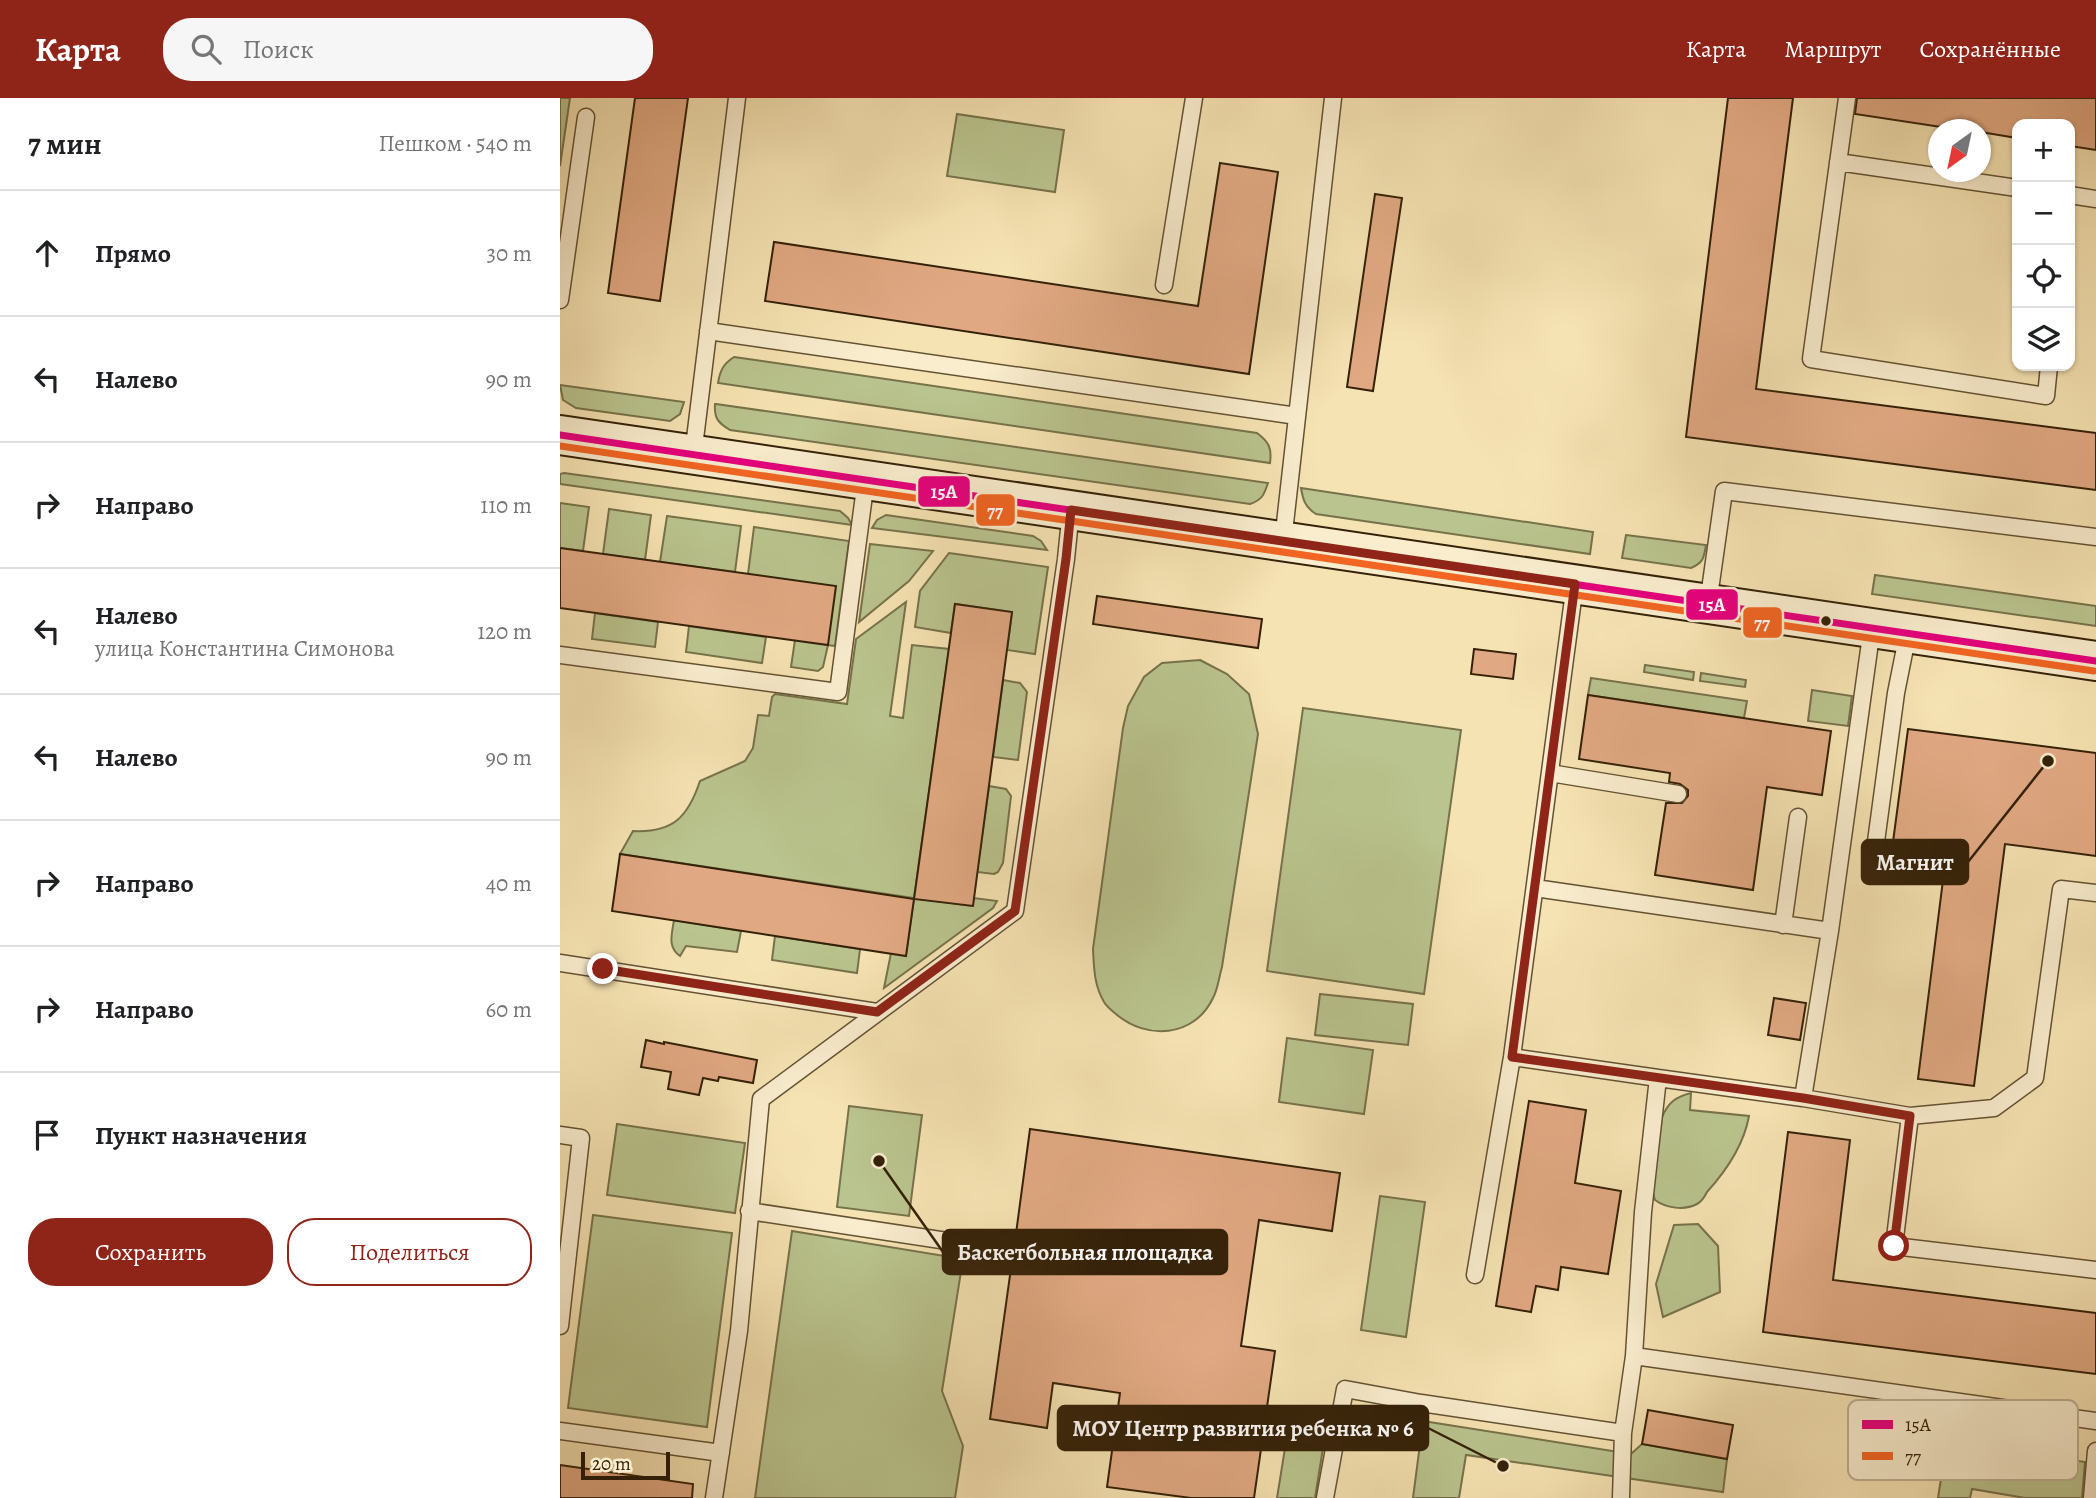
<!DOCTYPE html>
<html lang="ru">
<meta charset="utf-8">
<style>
body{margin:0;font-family:Alegreya,serif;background:#f6f6f6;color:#202124}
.controls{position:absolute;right:21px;top:21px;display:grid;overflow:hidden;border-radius:14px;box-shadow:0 2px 5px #0004}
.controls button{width:63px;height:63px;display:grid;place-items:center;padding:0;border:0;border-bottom:2px solid #e0e0e0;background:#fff;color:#202124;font:35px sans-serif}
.compass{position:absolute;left:1368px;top:21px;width:63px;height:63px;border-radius:50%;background:#fff;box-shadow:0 2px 5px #0004;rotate:213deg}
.scale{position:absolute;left:21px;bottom:18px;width:89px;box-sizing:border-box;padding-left:7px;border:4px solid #342108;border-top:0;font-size:19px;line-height:24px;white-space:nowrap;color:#342108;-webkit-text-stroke:5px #f9edce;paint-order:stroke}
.stop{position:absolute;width:21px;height:21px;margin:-16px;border:5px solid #8f2418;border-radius:50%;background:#fff}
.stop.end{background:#8f2418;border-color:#fff;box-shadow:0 2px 7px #0008}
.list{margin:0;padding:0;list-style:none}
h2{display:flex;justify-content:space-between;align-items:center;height:91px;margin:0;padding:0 28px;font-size:30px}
h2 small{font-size:23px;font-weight:400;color:#757577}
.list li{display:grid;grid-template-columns:46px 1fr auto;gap:21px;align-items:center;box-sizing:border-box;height:126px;padding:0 28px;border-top:2px solid #e0e0e0}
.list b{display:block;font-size:26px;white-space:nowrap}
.list p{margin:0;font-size:23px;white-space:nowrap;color:#757577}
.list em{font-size:23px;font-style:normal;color:#757577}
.actions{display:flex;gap:14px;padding:21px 28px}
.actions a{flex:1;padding:16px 0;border:2px solid #8f2418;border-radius:28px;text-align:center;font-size:24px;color:#8f2418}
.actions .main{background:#8f2418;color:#fff}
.icon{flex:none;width:38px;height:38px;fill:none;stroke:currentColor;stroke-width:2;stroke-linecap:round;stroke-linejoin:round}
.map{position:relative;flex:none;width:1536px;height:1400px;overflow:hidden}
header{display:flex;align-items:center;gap:42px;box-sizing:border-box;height:98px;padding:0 35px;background:#8f2418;color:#fff}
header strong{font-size:33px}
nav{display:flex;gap:38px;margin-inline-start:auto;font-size:24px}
.search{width:490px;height:63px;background:#f6f6f6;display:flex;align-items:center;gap:18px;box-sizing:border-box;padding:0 24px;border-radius:28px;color:#757577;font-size:26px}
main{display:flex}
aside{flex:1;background:#fff}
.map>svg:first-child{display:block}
</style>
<header>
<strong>Карта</strong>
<div class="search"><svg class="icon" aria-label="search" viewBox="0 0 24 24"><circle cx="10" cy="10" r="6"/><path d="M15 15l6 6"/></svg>Поиск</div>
<nav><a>Карта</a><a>Маршрут</a><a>Сохранённые</a></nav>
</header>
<main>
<aside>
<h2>7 мин<small>Пешком · 540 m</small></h2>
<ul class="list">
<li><svg class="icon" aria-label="ahead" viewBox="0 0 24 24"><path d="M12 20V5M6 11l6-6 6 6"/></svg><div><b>Прямо</b></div><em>30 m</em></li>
<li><svg class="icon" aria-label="left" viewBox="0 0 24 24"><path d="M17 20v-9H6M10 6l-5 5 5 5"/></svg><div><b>Налево</b></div><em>90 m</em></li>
<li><svg class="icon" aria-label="right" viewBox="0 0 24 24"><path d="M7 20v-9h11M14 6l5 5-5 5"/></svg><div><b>Направо</b></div><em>110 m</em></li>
<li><svg class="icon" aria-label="left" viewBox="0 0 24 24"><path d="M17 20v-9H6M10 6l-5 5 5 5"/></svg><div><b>Налево</b><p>улица Константина Симонова</p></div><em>120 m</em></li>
<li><svg class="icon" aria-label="left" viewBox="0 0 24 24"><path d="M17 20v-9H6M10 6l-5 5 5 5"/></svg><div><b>Налево</b></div><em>90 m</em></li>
<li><svg class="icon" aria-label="right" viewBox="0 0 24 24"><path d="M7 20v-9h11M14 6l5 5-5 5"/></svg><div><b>Направо</b></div><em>40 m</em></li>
<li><svg class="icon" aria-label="right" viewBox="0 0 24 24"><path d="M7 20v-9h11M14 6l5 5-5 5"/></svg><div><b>Направо</b></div><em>60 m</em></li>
<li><svg class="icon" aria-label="arrive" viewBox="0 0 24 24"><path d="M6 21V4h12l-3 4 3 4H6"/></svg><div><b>Пункт назначения</b></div></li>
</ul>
<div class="actions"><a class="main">Сохранить</a><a>Поделиться</a></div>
</aside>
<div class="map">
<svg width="1536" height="1400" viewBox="0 0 1536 1400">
<rect width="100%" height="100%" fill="#f6e3b3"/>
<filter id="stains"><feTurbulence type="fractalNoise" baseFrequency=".00286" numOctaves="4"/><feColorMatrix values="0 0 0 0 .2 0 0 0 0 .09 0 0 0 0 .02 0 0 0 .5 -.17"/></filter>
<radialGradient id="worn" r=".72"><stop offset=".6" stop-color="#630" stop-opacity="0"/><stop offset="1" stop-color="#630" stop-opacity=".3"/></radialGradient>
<path fill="#bac48e" stroke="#77724b" stroke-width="2" d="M0 0H10L0 68Z
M397 16 504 32 495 94 387 78Z
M174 259 697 335C709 344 712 350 710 365L158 285C160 273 163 266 174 259Z
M0 287 124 304 120 316 110 323 16 310 3 302Z
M155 306H156L708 385C704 397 702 402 690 406L170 332C158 325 154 320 155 306Z
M4 375 280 413 288 420 292 427 0 386V376Z
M741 390 1033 434 1030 456 756 416C745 409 743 402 741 390Z
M0 405 29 409 23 453 0 450Z
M49 411 91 417 85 462 43 456Z
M326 417 473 438 481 443 487 452 312 430 317 422Z
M107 418 181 428 175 474 100 464Z
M194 429 289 443 275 548 268 547 263 569 258 573 231 569 235 542 188 476Z
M1066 437 1146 447C1144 460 1143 465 1131 470L1062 460Z
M310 446 373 453 349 483 299 524Z
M389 455 488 469 475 556 447 552 452 514 395 506 391 535 355 529 360 493Z
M1315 477 1536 508V528L1312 496Z
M346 504 330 618 343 620 352 547 389 551 354 800 412 808 414 800 437 803 433 810 324 890 331 855 346 857 354 800 60 756 73 733C113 735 128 719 140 683L185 663 193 650 198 617 209 618 212 599 215 596 287 606 296 541Z
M35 515 98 524 95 549 32 541Z
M129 528 206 539 202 565 126 554Z
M640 562 667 576 689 596 698 636 662 869C659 879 658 891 653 900 634 940 586 942 556 916 551 912 547 909 544 904 534 887 534 870 533 851L563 630 568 608 584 579 602 565Z
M1085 567 1134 574 1133 582 1084 574Z
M1141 575 1186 582 1185 589 1140 583Z
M1031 580 1187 603 1184 620 1028 597Z
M443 582 460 585 467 594 458 662 433 659Z
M1252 592 1292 598 1288 628 1248 623Z
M743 610 901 632 864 896 707 873Z
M429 688 446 691 451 698 443 765 438 774 434 776 417 774Z
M114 822 181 833 177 854 126 848 120 858C107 849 112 836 114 822Z
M215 838 300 851 297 875 212 862Z
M760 896 853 906 848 947 755 937Z
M727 940 813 952 804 1016 719 1004Z
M1131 995 1130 1012 1189 1018C1184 1046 1166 1073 1147 1094 1145 1098 1141 1104 1137 1106 1124 1113 1106 1110 1095 1102L1092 1092 1102 1019C1108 1005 1115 999 1131 995Z
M289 1008 362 1017 349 1118 277 1109Z
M57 1026 185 1045 175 1115 47 1097Z
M820 1098 865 1104 846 1239 801 1232Z
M33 1117 172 1135 147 1329 8 1310Z
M1138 1126 1158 1148 1160 1194 1103 1219 1096 1186 1114 1127Z
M232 1133 403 1161 382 1293 403 1348 395 1400H195Z
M731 1313 768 1319 755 1400H717Z
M863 1323 1071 1356 1082 1346 1167 1361 1163 1394 906 1357 899 1400H853Z
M1387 1342 1525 1364 1522 1400H1465L1412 1391 1410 1400H1378Z"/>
<path fill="#e1a983" stroke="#342108" stroke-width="2" d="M75 0H128L100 203 48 195Z
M1168 0H1233L1196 291 1536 335V392L1126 339Z
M1297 0H1536V52L1510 48V26H1457V40L1420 34V32H1401L1295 16Z
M660 65 718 74 689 276 205 203 214 144 638 208Z
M815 96 842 100 813 293 787 289Z
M0 450 276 488 268 547 0 510Z
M537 498 702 521 698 550 533 526Z
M395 506 452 514 413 808 354 801Z
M914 551 956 556 953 581 911 576Z
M1028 597 1271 633 1262 697 1207 689 1193 792 1095 777 1106 705H1122L1128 698V692L1120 686 1109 684 1110 675 1019 661Z
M1348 631 1536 655V758L1445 746 1414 988 1358 981 1385 766 1331 759Z
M60 756 354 801 346 858 52 813Z
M1214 900 1246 905 1240 942 1208 937Z
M86 942 104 946V944L197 962 193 985 159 979 158 983 143 980 139 997 108 991 111 974 81 969Z
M969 1003 1026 1012 1015 1085 1061 1093 1048 1176 1001 1169 998 1192 976 1188 971 1214 936 1208Z
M470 1031 780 1075 772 1133 699 1122 681 1248 715 1253 694 1400H631L547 1389 560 1295 493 1285 487 1330 430 1321 452 1163 461 1160 463 1154 460 1145 455 1143Z
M1228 1034 1290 1042 1273 1182 1536 1215V1276L1203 1234Z
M1088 1312 1173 1327 1167 1361 1082 1346Z
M0 1367 133 1386 132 1400H0Z"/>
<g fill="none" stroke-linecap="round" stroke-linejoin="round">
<g stroke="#645233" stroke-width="19">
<path id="service" d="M1287 0 1251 261 1486 298 1489 268
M1278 64 1457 90
M1510 97 1536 101
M604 187 634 0
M0 202 26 19
M148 233 737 318
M133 357 177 0
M723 443 773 0
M1148 506 1164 393 1536 439
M0 557 278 594 306 382
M990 675 1118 696
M1315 751 1336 595 1348 535
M975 790 1270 833
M1223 827 1238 719
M0 865 317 914
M952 959 1098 980 1083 1114 1074 1258 1536 1323
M1098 980 1243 1000 1350 1018 1334 1148 1536 1172
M1243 1000 1270 833 1312 530
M1350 1018 1434 1010 1475 980 1501 791 1536 795
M0 1037 21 1040 0 1228
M189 1113 453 1153
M915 1177 952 959 1015 486
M0 1333 161 1355
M154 1400 179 1233 201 1001 455 813 506 461 511 412
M765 1400 785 1291 861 1305 1063 1335 1074 1258
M1061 1400 1063 1335
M1532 1400 1536 1353"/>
</g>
<g stroke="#342108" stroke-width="42">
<path id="secondary" d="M0 337 1536 563"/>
</g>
<use href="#service" stroke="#f9edce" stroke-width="16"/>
<use href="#secondary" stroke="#f9edce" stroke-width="38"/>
<g stroke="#f9edce" stroke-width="12">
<path id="bus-1" d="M0 337 1536 563"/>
</g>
<g stroke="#f9edce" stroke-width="12">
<path id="bus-2" d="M0 348 1534 573"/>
</g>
<use href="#bus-1" stroke="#e5007d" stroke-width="7"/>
<use href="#bus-2" stroke="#f26522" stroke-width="7"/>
</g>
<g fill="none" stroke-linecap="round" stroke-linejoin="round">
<path stroke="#8f2418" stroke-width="9" d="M43 871 317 914 455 813 506 461 511 412 1015 486 952 959 1243 1000 1350 1018 1334 1148"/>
</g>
<circle fill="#342108" stroke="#f9edce" stroke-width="2.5" cx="1266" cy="523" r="6"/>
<rect x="1288" y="1302" width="230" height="80" rx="10" fill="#f9edce" stroke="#beb093" stroke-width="2"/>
<rect x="1302" y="1322" width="31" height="9" fill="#e5007d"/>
<rect x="1302" y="1354" width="31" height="8" fill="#f26522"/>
<g font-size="19" fill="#342108">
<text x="1345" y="1333">15А</text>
<text x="1345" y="1365">77</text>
</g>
<path fill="none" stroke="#342108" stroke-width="2.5" d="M1488 663L1408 764M319 1063L383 1154M943 1368L868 1330"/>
<g fill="#342108" stroke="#f9edce" stroke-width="2.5">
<circle cx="1488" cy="663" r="7"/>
<circle cx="319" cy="1063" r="7"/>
<circle cx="943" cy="1368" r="7"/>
</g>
<g fill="#342108" stroke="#342108" stroke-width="2.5">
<rect x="1302" y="742" width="106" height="44" rx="7"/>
<rect x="383" y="1132" width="284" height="44" rx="7"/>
<rect x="498" y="1308" width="370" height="44" rx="7"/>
</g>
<g font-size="23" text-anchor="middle" font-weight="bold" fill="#fff">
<text x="1355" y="772">Магнит</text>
<text x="525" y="1162">Баскетбольная площадка</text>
<text x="683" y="1338">МОУ Центр развития ребенка № 6</text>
</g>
<g stroke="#f9edce" stroke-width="2.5">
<rect x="357" y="377" width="54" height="33" rx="7" fill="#e5007d"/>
<rect x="415" y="395" width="41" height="34" rx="7" fill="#f26522"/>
<rect x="1125" y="490" width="54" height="33" rx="7" fill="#e5007d"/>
<rect x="1182" y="508" width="41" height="33" rx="7" fill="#f26522"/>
</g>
<g font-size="19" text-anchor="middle" font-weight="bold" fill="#fff">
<text x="384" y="400">15А</text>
<text x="435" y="419">77</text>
<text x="1152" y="513">15А</text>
<text x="1202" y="531">77</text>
</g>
<rect width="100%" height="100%" filter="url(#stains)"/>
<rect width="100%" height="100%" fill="url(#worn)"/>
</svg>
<div class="controls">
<button>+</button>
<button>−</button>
<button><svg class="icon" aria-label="locate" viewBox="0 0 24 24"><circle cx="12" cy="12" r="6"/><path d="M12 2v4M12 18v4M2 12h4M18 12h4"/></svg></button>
<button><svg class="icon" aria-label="layers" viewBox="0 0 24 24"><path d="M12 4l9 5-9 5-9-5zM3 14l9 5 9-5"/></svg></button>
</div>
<svg class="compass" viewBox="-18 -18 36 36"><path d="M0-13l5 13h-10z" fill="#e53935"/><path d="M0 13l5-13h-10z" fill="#757577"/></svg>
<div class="scale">20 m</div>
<div class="stop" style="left:1334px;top:1148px"></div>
<div class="stop end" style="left:43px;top:871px"></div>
</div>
</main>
